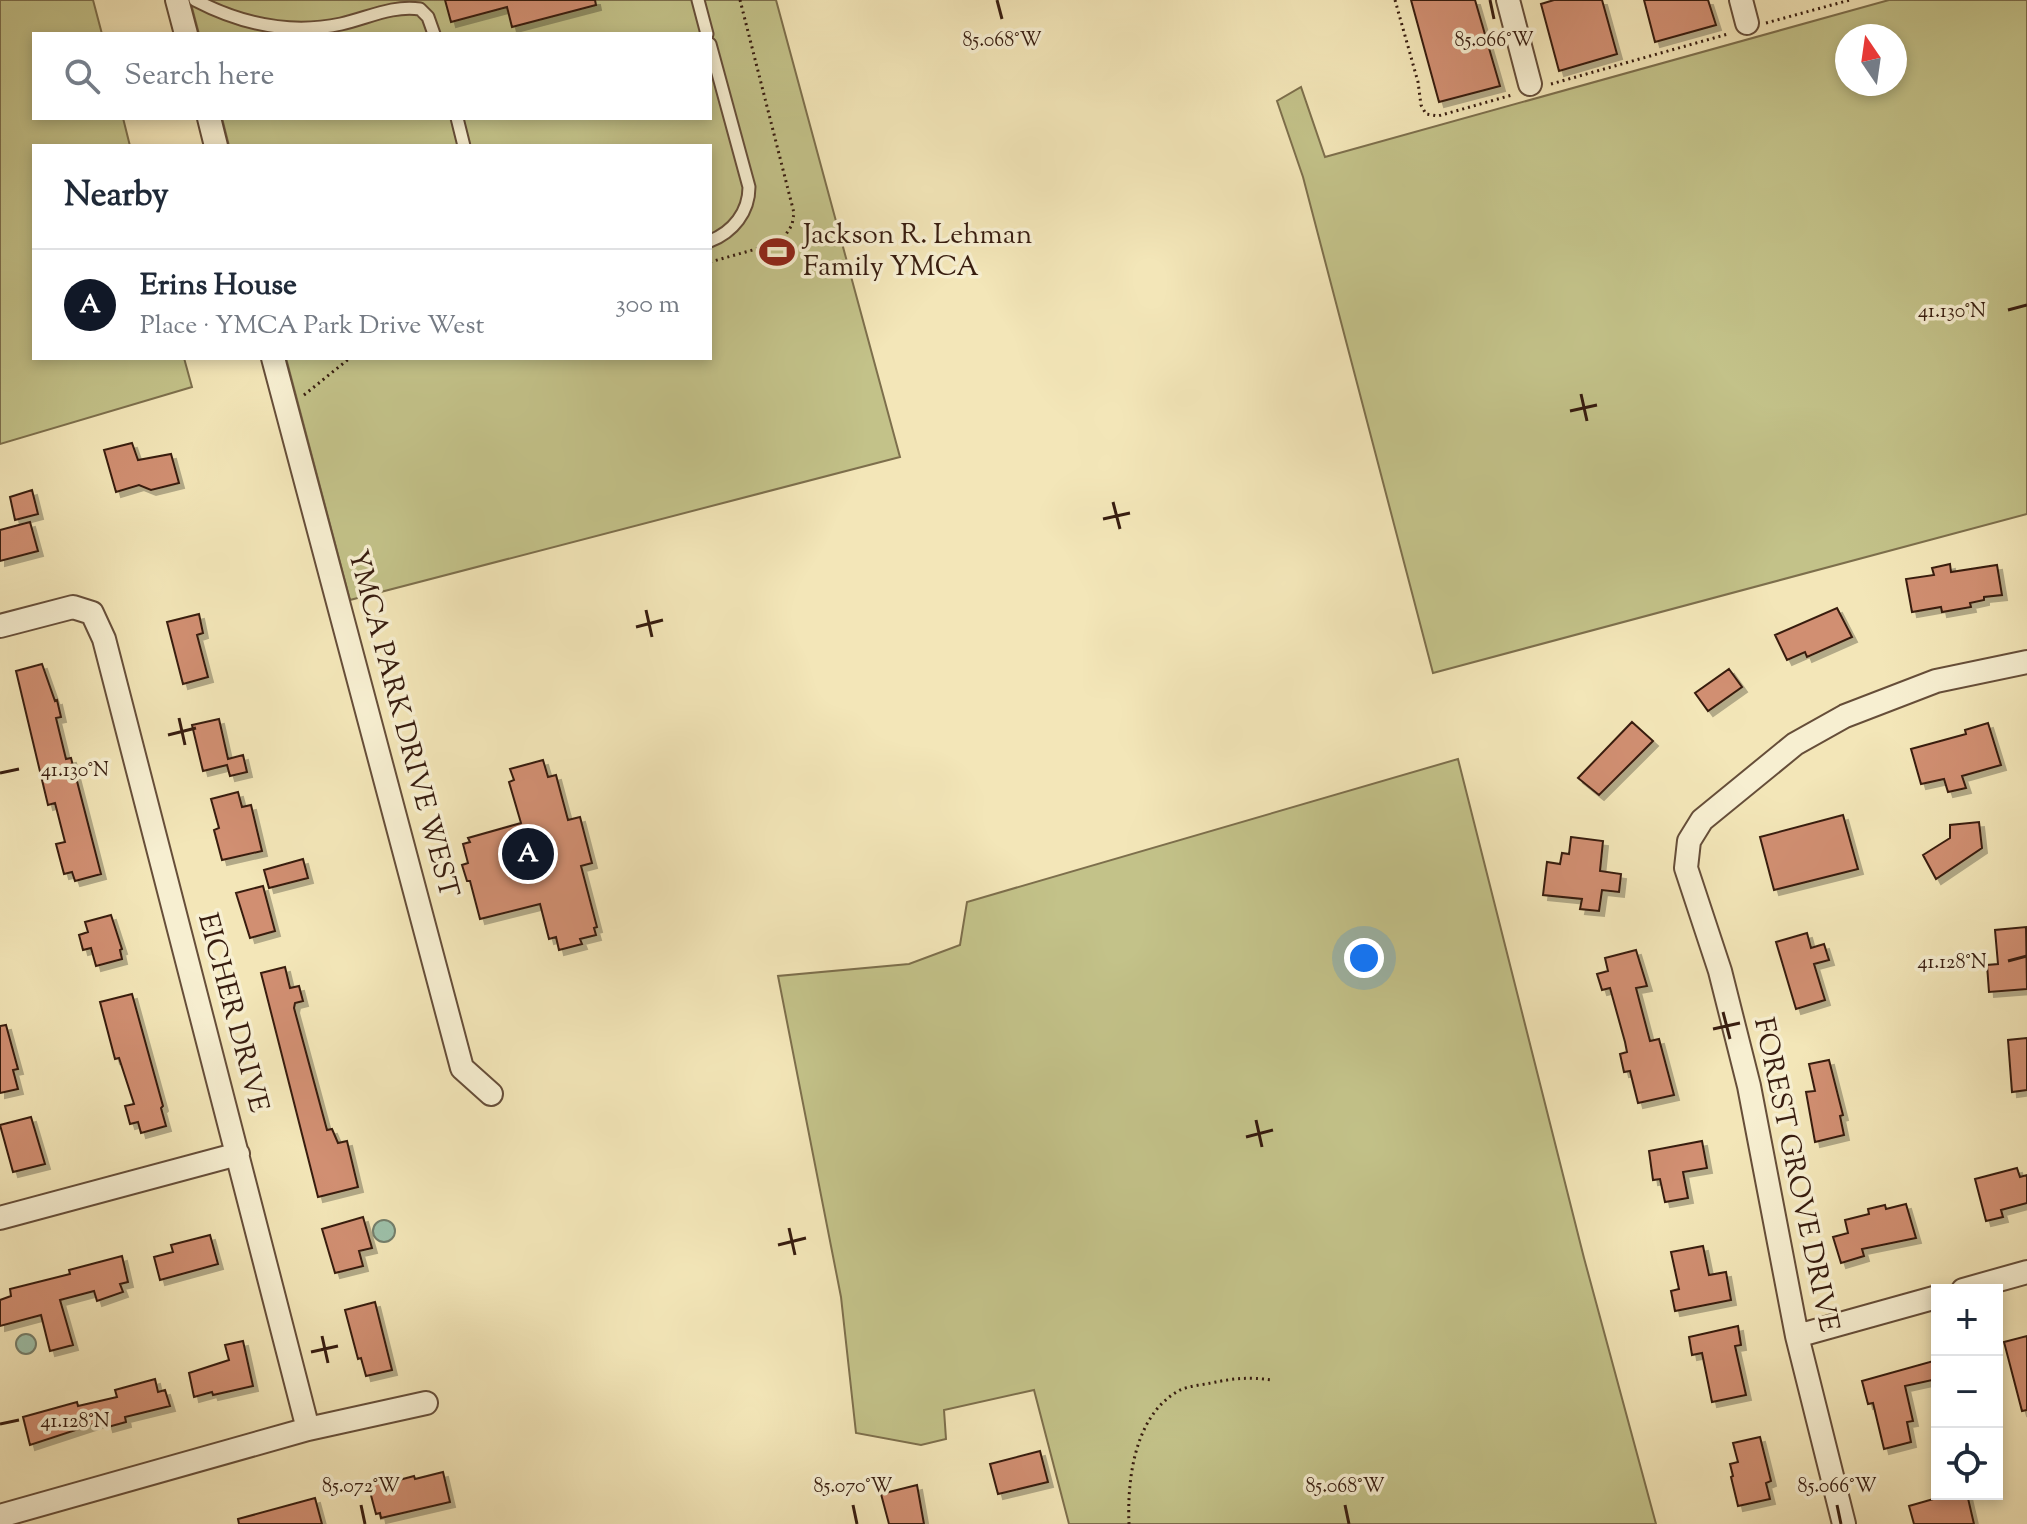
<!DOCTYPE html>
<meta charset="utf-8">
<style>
body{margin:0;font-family:"Sorts Mill Goudy",serif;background:#f2f2f3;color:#1f2937}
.controls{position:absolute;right:24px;bottom:24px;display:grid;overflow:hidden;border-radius:0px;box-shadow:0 4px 12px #0003}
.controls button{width:72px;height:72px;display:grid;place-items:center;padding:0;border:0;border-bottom:2px solid #e0e1e3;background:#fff;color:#1f2937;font:40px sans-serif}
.compass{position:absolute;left:1835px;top:24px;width:72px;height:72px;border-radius:50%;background:#fff;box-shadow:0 4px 12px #0003;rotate:347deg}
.you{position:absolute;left:1364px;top:958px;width:28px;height:28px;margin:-20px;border:6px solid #fff;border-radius:50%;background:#1a73e8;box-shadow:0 0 0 12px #1a73e833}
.badge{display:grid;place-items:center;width:52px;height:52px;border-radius:50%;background:#111827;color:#fff;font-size:26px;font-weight:700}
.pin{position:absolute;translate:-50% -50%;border:4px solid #fff;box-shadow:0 2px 8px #0006}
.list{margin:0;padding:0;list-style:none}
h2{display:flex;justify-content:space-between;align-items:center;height:104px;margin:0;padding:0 32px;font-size:34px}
h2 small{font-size:26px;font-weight:400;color:#747a83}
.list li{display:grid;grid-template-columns:52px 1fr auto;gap:24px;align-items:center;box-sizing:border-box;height:112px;padding:0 32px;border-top:2px solid #e0e1e3}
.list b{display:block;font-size:30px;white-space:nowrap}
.list p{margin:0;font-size:26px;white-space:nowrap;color:#747a83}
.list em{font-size:26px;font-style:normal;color:#747a83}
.icon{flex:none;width:44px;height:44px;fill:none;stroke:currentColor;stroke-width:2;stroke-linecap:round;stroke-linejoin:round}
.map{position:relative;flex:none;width:2027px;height:1524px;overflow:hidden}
.search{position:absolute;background:#fff;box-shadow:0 4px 12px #0003;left:32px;top:32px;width:680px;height:88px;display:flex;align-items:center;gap:20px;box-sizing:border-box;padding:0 28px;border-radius:0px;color:#747a83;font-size:30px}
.panel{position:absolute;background:#fff;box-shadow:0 4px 12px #0003;left:32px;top:144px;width:680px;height:216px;border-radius:0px}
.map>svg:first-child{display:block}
</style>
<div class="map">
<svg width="2027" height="1524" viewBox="0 0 2027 1524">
<defs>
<filter id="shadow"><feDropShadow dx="5" dy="5" stdDeviation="0" flood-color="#0004"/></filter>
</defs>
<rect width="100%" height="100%" fill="#f3e6b8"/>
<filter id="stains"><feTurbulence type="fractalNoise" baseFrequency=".0025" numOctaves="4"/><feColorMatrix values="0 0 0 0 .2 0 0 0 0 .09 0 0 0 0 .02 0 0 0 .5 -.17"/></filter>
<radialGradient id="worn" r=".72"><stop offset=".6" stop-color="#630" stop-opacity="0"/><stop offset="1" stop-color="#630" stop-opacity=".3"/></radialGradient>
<path fill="#c3c289" stroke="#7d6f4c" stroke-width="2" fill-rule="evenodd" d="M0 0H93L102 34H34V118H123L130 146H34V358H184L192 387 0 444Z
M190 0H776L900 457 350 600 286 358H710V146H229L222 118H710V34H199Z
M1889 0H2027V514L1433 673 1303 177 1277 101 1301 87 1325 157ZM1847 36H1895V84H1847Z
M1458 759 1584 1258 1656 1524H1069L1034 1390 944 1410 946 1439 921 1445 856 1433 841 1297 778 976 909 964 960 945 967 902Z"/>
<path fill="#9dc0a9" stroke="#747e6b" stroke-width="2" d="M373 1231a11 11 0 1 1 22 0a11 11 0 1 1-22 0Z
M16 1344a10 10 0 1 1 20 0a10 10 0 1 1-20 0Z"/>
<path fill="#d18f72" stroke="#371c0f" stroke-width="2" filter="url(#shadow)" d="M445 0H595L596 5 512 27 507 7 451 22Z
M1411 0H1475L1500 86 1439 102Z
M1554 0H1602L1617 54 1559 71 1541 4Z
M1644 0H1708L1716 25 1655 42Z
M132 443 138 460 171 454 179 483 151 490 139 485 116 492 104 450Z
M32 490 38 514 15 520 10 497Z
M30 522 38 551 0 561V530Z
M1950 564 1951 572 1997 565 2002 595 1984 597V600L1970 603 1971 607 1942 612 1941 607 1912 612 1906 579 1934 575 1932 568Z
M1837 608 1852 637 1807 657 1805 652 1787 660 1775 635Z
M199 614 203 633 197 635 208 677 183 684 167 622Z
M42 664 55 701 57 700 61 717 56 718 66 759 71 758 101 874 75 881 72 872 64 874 56 844 65 842 55 803 48 805 16 671Z
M1729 669 1742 687 1708 711 1695 693Z
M219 719 228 759 243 755 247 772 230 776 227 765 203 771 192 725Z
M1632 722 1653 741 1599 795 1578 778Z
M1988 723 2001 765 1962 776 1966 788 1948 792 1944 779 1921 784 1911 749 1966 734 1965 730Z
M543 760 548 777 556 775 568 820 580 817 592 863 581 866 597 927 594 928 596 935 580 939 582 944 559 950 556 937 549 939 540 904 480 919 470 881H467L462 865 468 863 463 844 470 842 468 838 521 823 509 782 514 780 510 769Z
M238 792 242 807 251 805 262 851 222 860 214 830 219 828 211 799Z
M1843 815 1858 869 1774 890 1760 837Z
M1979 822 1982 848 1936 879 1923 855 1950 838V825Z
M1571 837 1603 841 1600 871 1621 874 1619 892 1602 890 1599 911 1580 909 1582 899 1543 895 1547 862 1560 864 1562 853 1569 854Z
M303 859 308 878 269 888 264 870Z
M263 886 275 931 250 938 236 893Z
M111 915 122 949 120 950 122 959 96 966 91 948 83 950 79 935 88 932 85 922Z
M2026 927 2027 989 1989 992 1987 965 1998 964 1995 930Z
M1807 933 1811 948 1824 944 1829 960 1814 964 1825 1000 1796 1009 1776 942Z
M1636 950 1647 986 1636 988 1650 1041 1659 1039 1674 1095 1638 1103 1630 1071 1624 1072 1620 1054 1627 1052 1625 1042 1610 988 1602 990 1597 974 1608 971 1605 958Z
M285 967 290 988 299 986 303 1001 295 1003 294 1008 327 1130 332 1129 338 1143 347 1141 358 1187 318 1197 261 973Z
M132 994 163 1106 161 1108 166 1126 141 1133 138 1122 130 1124 125 1106 134 1104 119 1058 115 1059 100 1002Z
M6 1025 18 1069 13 1070 18 1089 0 1093V1026Z
M2027 1038V1090L2012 1092 2008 1040Z
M1829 1060 1843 1115 1840 1116 1844 1135 1815 1142 1806 1092 1815 1091 1809 1064Z
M31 1117 45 1164 13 1172 0 1125Z
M1702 1141 1707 1168 1683 1172 1688 1198 1665 1202 1660 1179 1653 1180 1649 1151Z
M2017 1168 2020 1177 2027 1175V1203L2001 1210 2003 1217 1986 1221 1975 1179Z
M1906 1204 1916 1238 1862 1249 1864 1256 1841 1263 1833 1237 1848 1233 1845 1220 1869 1214 1868 1209 1885 1205 1886 1209Z
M363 1217 372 1248 359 1251 363 1266 335 1273 322 1229Z
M210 1235 218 1264 160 1280 154 1257 173 1252 171 1245Z
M1703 1246 1709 1275 1726 1272 1731 1300 1675 1311 1671 1291 1679 1289 1671 1252Z
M122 1256 128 1282 120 1284 123 1292 97 1301 94 1291 60 1300 73 1345 50 1351 41 1315 0 1326V1300L11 1296 10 1289 70 1274 69 1270Z
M375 1302 392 1370 366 1376 361 1358 358 1359 345 1310Z
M1738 1326 1741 1345 1735 1346 1746 1395 1712 1402 1702 1353 1692 1355 1689 1337Z
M2027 1336V1410L2022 1411 2004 1342Z
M243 1341 253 1386 213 1395 212 1392 194 1397 189 1373 229 1360 225 1345Z
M1937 1360V1379L1905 1386 1913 1421 1907 1422 1911 1442 1884 1449 1873 1403 1868 1404 1862 1381Z
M155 1379 158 1392 165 1390 170 1406 125 1417 126 1422 108 1427 106 1420 30 1445 23 1417 77 1402 78 1406 117 1397 115 1390Z
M1760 1437 1771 1481 1766 1483 1770 1499 1738 1506 1731 1477 1733 1476 1730 1464 1738 1462 1733 1443Z
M1040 1451 1048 1482 998 1494 990 1464Z
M443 1472 450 1502 381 1518 380 1513 376 1514 368 1484 387 1479 388 1483 414 1476 415 1479Z
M917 1485 924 1524H889L881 1494Z
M1944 1494H1967L1974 1524H1914L1909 1506 1944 1496Z
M315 1498 322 1524H239L238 1519Z"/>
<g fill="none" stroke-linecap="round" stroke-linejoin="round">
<g stroke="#664e39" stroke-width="15">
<path id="lane" d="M195 0C241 24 289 35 341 24 368 18 392 5 420 9L428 17 434 34
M698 0 707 34
M710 44 749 187C749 212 733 232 710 241
M457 118 464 146"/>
</g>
<g stroke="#664e39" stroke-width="26">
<path id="street" d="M177 0 186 34
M1508 0 1530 84
M1741 0 1747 23
M209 118 216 146
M273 358 462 1068 491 1094
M0 626 73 607 92 613 104 639 308 1429
M0 1218 238 1154
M1963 1290 2027 1272
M1797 1336 1937 1297
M0 1516 308 1429 426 1403
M1844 1524 1797 1336 1749 1086 1720 971 1686 868 1689 841 1702 820 1795 744 1845 716 1936 681 2027 662"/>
</g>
<path stroke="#371c0f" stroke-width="3" stroke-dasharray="2 4" stroke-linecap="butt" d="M1395 0 1418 82 1421 105 1426 114 1438 116 1512 95
M1766 23 1850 0
M1551 84 1728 34
M710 262 781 242 792 225 794 213 740 0
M304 395 350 358
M1129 1524C1127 1478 1135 1414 1180 1390 1189 1386 1201 1385 1211 1383 1235 1378 1248 1377 1273 1380"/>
<use href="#lane" stroke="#f7efd1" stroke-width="11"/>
<use href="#street" stroke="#f7efd1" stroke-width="22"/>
</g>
<path fill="none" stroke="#371c0f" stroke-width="3" d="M997 0 1002 19M1490 0 1494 19M2008 310 2027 305M1581 394 1587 421M1570 411 1597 405M1113 502 1120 529M1103 519 1130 513M646 610 652 637M636 627 663 620M179 718 185 745M168 735 196 728M0 773 19 769M2008 961 2027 956M1723 1012 1730 1039M1713 1029 1740 1023M1256 1120 1262 1147M1246 1137 1273 1130M789 1228 795 1255M778 1245 806 1238M322 1336 328 1363M311 1352 338 1346M0 1424 19 1420M361 1505 365 1524M853 1505 857 1524M1345 1505 1349 1524M1837 1505 1841 1524"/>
<defs>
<g id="stadium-bare" transform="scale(2.76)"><path d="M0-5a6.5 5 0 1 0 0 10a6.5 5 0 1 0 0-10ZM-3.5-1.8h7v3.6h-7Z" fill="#8f2418" stroke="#f7efd1" stroke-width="2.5" paint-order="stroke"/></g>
</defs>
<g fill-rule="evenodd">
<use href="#stadium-bare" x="777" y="252"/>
</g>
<g text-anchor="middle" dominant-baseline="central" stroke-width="7" stroke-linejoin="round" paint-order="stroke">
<g font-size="28" fill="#371c0f" stroke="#f7efd1" text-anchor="start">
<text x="803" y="236">Jackson R. Lehman<tspan x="803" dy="32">Family YMCA</tspan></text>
</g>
<g font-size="28" fill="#371c0f" stroke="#f7efd1">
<text transform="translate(402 724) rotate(75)">YMCA PARK DRIVE WEST</text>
<text transform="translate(232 1013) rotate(75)">EICHER DRIVE</text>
<text transform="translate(1795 1175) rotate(78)">FOREST GROVE DRIVE</text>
</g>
</g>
<g font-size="20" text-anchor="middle" fill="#371c0f" stroke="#f7efd1" stroke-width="7" stroke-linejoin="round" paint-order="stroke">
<text x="1002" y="46">85.068°W</text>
<text x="1494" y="46">85.066°W</text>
<text x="1952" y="317">41.130°N</text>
<text x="75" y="776">41.130°N</text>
<text x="1952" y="968">41.128°N</text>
<text x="75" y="1427">41.128°N</text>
<text x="361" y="1492">85.072°W</text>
<text x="853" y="1492">85.070°W</text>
<text x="1345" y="1492">85.068°W</text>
<text x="1837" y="1492">85.066°W</text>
</g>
<rect width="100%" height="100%" filter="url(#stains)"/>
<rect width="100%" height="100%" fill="url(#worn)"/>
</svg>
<div class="controls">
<button>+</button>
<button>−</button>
<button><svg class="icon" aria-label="locate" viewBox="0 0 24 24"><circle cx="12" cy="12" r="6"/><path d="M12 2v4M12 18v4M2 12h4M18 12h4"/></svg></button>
</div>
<svg class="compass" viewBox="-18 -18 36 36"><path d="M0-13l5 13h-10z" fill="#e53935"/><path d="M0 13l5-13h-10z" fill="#747a83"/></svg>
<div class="you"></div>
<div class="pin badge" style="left:528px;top:854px">A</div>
<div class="search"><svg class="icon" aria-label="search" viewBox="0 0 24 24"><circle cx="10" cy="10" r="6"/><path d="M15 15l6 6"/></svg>Search here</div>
<section class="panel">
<h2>Nearby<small></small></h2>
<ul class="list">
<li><span class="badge">A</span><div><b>Erins House</b><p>Place · YMCA Park Drive West</p></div><em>300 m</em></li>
</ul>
</section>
</div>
